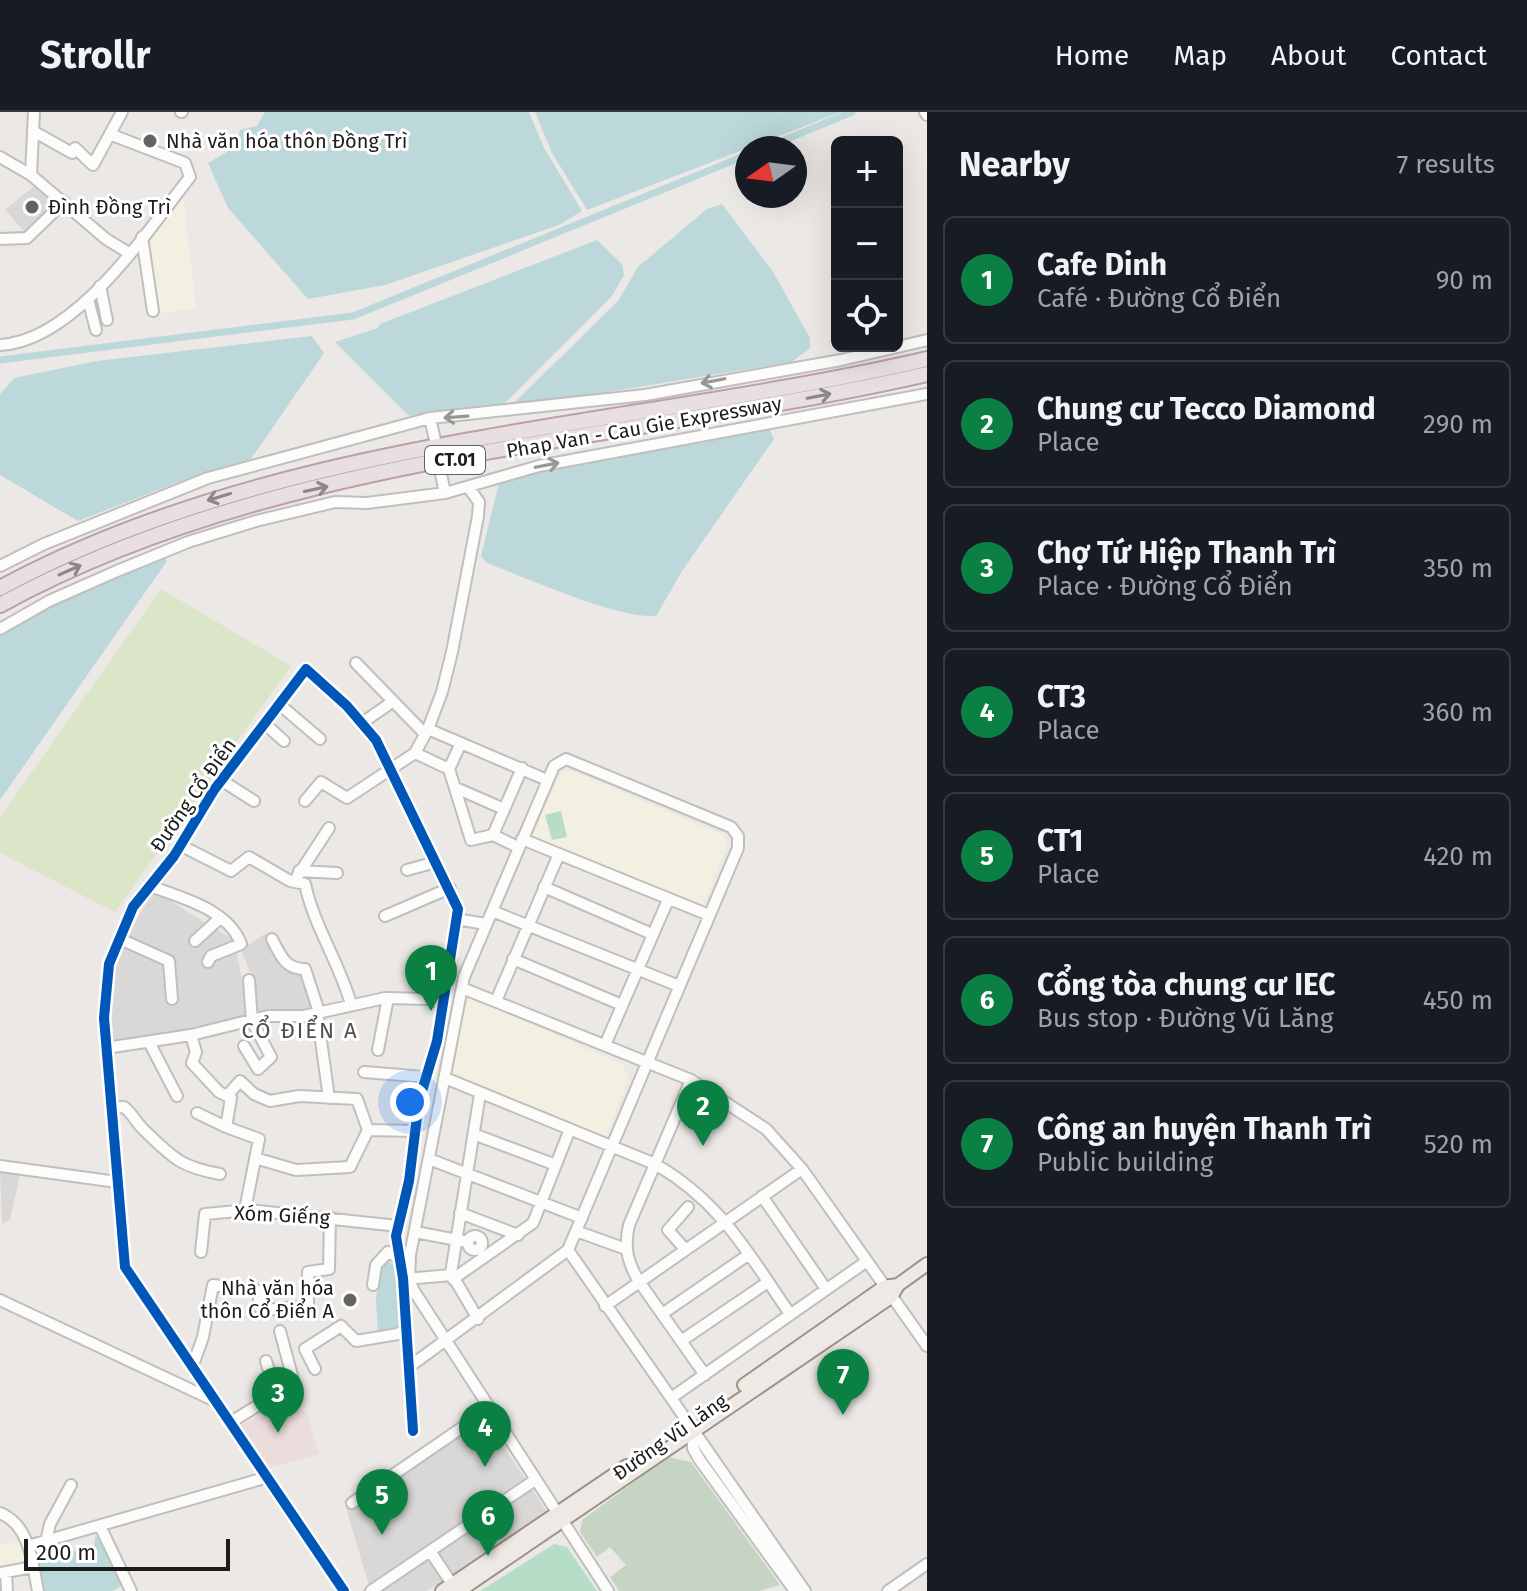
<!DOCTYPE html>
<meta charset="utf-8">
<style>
body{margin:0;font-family:"Fira Sans",sans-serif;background:#20242c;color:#f1f3f6}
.controls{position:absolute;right:24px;top:24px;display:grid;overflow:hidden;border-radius:12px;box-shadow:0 8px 32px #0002}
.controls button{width:72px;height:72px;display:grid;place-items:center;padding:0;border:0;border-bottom:2px solid #363941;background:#171b24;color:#f1f3f6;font:40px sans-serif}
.compass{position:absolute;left:735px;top:24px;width:72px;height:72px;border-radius:50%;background:#171b24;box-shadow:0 8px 32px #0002;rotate:256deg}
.scale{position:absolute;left:24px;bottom:20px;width:206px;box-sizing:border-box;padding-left:8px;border:4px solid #1c1c1c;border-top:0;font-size:22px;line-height:28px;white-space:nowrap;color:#1c1c1c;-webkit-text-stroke:6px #fff;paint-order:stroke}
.you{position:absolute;left:410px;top:990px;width:28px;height:28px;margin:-20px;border:6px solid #fff;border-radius:50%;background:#1a73e8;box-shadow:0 0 0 12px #1a73e833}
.badge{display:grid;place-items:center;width:52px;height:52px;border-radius:50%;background:#0b8043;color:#fff;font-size:26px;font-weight:700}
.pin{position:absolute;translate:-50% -66px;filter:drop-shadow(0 2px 4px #0008)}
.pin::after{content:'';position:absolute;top:42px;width:28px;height:24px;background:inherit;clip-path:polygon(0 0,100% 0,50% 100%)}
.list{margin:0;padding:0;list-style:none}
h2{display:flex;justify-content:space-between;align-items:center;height:104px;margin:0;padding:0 32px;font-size:34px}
h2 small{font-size:26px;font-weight:400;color:#9ea1a6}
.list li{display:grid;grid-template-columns:52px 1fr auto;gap:24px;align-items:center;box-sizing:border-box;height:128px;margin:0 16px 16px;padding:0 16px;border:2px solid #363941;border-radius:12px}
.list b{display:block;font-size:30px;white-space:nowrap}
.list p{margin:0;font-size:26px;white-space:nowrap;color:#9ea1a6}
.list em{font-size:26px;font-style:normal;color:#9ea1a6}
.icon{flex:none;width:44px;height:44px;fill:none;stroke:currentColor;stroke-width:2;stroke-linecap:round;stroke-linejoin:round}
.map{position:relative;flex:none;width:927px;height:1479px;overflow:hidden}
header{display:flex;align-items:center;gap:48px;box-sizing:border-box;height:112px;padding:0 40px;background:#171b24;border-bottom:2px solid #363941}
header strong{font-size:38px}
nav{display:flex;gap:44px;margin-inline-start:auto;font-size:28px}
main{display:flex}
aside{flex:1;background:#171b24}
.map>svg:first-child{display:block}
</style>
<header>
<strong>Strollr</strong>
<nav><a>Home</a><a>Map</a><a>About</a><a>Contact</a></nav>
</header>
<main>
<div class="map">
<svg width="927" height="1479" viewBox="0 0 927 1479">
<rect width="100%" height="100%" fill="#ebe8e5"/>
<path fill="#dad8d6" d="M153 778 235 829 249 907 112 933 109 895 117 843Z
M266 821 274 844 288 858 303 861 317 900 256 903 254 870 241 838Z
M479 1297 547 1400 427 1479H361L369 1474 344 1389Z"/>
<path fill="#ecdddd" d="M295 1295 307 1302 319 1342 264 1357 235 1313Z"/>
<path fill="#f4f0e1" d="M183 84 196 197 154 202 146 134Z
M570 658 725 724 727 734 703 794 697 796 536 728 533 723 561 661Z
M471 886 622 952 629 966 606 1023 599 1025 453 962 465 890Z
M25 1430 30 1451 0 1458V1432Z"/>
<path fill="#d9d8d6" d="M38 71 57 91 27 122 5 98Z
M0 1060 20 1063 10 1107 2 1112Z"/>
<path fill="#dbe5c7" d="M161 477 291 554 115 800 0 741V705Z"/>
<path fill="#c6d4c3" d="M668 1345 691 1350 780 1473 759 1479H619L610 1465 626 1453 610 1435 597 1445 580 1420 582 1408Z"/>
<path fill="#b5ddc7" d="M561 699 567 725 552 728 545 703Z
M554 1432 567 1435 597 1479H480Z"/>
<path fill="#bcd8da" d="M265 0H529L544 36 582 99 559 113 385 173 308 187 228 96 208 51 237 34 240 18 257 14Z
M535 0H841L587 98 552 41Z
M722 92 773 160 810 226V236L792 250 509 296 618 189 638 155 707 97Z
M597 128 622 152 624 163 612 184 499 297H450L409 304 335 230 378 216 380 212Z
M312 224 324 241 251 347 173 372 78 409 0 363V282L14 266 97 249Z
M769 316 774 327 682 459 656 504C617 507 527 466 487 451L481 444 499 371 516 363Z
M164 445 167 449 0 688V521L85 478Z
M389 1150 397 1155 399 1217 378 1224 376 1185 383 1152Z
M100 1424 122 1474 112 1479H42L37 1452 40 1439 60 1434 85 1443 94 1438 95 1425Z"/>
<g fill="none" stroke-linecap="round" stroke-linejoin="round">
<path stroke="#bcd8da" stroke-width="7" d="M765 36 852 0
M0 248 353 204 747 43"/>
<g stroke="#c0bfbd" stroke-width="14">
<path id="minor" d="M181 0H182
M925 0 927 3
M33 19 72 41 75 36 93 53 122 0
M0 45 31 63 106 127 129 141
M31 63 34 0
M142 125 153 199
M0 127 27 126 64 90
M100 174 107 208
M88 187 96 218
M0 233C76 229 147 119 190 65L185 51 112 23
M430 306 435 328
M441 362 445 381
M0 454 44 432 208 366 430 306 645 283 841 248 927 228
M0 517 49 489 117 459 188 430 256 409 335 390 367 391 445 381 539 354 927 282
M356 551 425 622
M279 592 320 627
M362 611 392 590
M265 612 284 629
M428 617 547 668
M415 641 449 657 471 728 493 723 522 656
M449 657 461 631
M221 668 254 689
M456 676 504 697
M305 689 321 670 347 686 415 641 428 617 442 580 452 540 478 404 479 390 468 375
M493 723 518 735
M522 727 709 803
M180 733 231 759 249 745 290 769 305 772C314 814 339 850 351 892
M407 758 436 750
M299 759 337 761
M295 768 329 716
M150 774C182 786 228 797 241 832L211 844 208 850
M544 775 652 822
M492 799 679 874
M385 804 450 776
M456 807 486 812
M120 827 169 849 172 887
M272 827C281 844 285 857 305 857L319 900
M195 829 220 806
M513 847 622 893
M462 876 691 968 766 1017 802 1057 927 1234
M496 889 559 742
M317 900 329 986
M191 923 196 940 192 951 219 980 231 986 226 1015 197 1001
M149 930 177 984
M605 933 668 788
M244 934 258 957 271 945 252 909 249 868
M106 936 191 923 268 904H304L385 886 430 887 443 892
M378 938 388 886
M364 960 426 965
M445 966 655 1052C721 1090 748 1141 790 1202
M691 968 629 1113C624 1135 627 1148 638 1168L705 1263
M227 984 240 969 254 982 270 989 299 984 357 987 368 1018 415 1019
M111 996 124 995C133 1002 137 1012 145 1019 174 1047 181 1055 220 1062
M226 1015 259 1027 245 1098
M476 1023 556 1053
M255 1046 296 1058 350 1055 368 1018
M429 1047 582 1106
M0 1054 117 1070
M762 1084 826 1177
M460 1101 518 1123
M576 1119 626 1137
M415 1120 468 1130
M468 1131a7 7 0 1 1 14 0a7 7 0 1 1-14 0Z
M685 1137 668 1118 688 1095
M568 1138 671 1286 867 1149
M201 1140 205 1102 249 1098 398 1114
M406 1167 451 1163
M453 1167 533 1111 570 1017
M373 1173 376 1153 388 1140 399 1146
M0 1188 215 1289
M605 1194 802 1057
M662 1202 748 1143
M478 1207 451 1161 480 982
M681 1229 768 1170
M266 1249 276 1282
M193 1253 203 1225 213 1173 259 1179V1195L265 1198 308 1194V1160L329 1157 330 1105
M409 1255 568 1138 738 736V724L731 715 566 647 554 654 464 865 410 1143 409 1168 414 1179 608 1479
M315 1257 305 1237 341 1214 356 1229 398 1222 407 1216
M671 1286 805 1479
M231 1310 294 1271 280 1219
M692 1322 693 1336 699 1347 795 1479
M352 1391 489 1297
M0 1401C30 1413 32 1450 38 1479
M100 1414 131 1479
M46 1430 50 1412 71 1373
M28 1434 268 1365
M430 1439 452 1472
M6 1460 7 1479
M0 1461 33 1455
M344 1479 125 1155 104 906 109 852 133 795 174 744 214 678 306 557 347 594 376 628 458 797 437 929 419 989 409 1069 396 1124 403 1166 413 1319
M371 1479 535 1368
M888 1479 927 1452"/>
</g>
<g stroke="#9e9285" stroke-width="16">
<path id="major" d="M744 1273 884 1175 898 1173
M442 1479 627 1354
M459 1479 891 1185 898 1173 927 1152"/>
</g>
<g stroke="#bc9fab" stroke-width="18">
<path id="highway" d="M0 476C281 324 620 318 927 247
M0 493C281 339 619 332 927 262"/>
</g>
<use href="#minor" stroke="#fcfcfb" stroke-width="10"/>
<use href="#major" stroke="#eee9e4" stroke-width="12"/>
<use href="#highway" stroke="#e8dfe1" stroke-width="14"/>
<g stroke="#fff" stroke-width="15">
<path id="cycleway" d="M344 1479 125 1155 104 906 109 852 133 795 174 744 214 678 306 557 347 594 376 628 458 797 437 929 419 989 409 1069 396 1124 403 1166 413 1319"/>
</g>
<use href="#cycleway" stroke="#0057b8" stroke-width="10"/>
</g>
<defs><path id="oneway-shaft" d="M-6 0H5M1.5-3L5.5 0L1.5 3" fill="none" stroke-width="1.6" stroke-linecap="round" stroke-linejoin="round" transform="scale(2)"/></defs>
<g stroke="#979797">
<use href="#oneway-shaft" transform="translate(713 269) rotate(169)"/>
<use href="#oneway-shaft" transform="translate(456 305) rotate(176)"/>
<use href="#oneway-shaft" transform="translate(547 353) rotate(-11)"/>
</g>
<g stroke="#8c8788">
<use href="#oneway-shaft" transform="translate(819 284) rotate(-11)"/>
<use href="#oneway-shaft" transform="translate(316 377) rotate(-12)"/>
<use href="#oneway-shaft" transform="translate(219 385) rotate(163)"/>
<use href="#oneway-shaft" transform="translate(70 458) rotate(-24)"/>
</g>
<g fill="#646362" stroke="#fff" stroke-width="3">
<circle cx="150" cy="29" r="8"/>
<circle cx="32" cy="95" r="8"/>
<circle cx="350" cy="1188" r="8"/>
</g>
<g text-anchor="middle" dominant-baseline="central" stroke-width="6" stroke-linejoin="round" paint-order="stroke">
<rect fill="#fff" stroke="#606060" stroke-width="2" x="425" y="334" width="60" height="28" rx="6"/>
<g font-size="18" font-weight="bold" fill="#1c1c1c">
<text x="455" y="348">CT.01</text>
</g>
<g font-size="20" fill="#1c1c1c" stroke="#fff" text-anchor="start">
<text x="166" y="29">Nhà văn hóa thôn Đồng Trì</text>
<text x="48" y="95">Đình Đồng Trì</text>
<text x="334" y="1176" text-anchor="end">Nhà văn hóa<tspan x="334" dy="23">thôn Cổ Điển A</tspan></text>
</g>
<g font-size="20" fill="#1c1c1c" stroke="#fff">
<text transform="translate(644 315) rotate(-10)">Phap Van - Cau Gie Expressway</text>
<text transform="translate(193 683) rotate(-55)">Đường Cổ Điển</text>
<text transform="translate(282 1103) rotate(3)">Xóm Giếng</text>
<text transform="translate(670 1325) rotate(-35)">Đường Vũ Lăng</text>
</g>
<g font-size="22" letter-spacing="2" fill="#4f4f4f" stroke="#fff">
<text x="300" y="918">CỔ ĐIỂN A</text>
</g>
</g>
</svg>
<div class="controls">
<button>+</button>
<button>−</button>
<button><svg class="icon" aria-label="locate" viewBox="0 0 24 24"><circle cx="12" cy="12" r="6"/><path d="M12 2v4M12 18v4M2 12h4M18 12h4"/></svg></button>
</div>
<svg class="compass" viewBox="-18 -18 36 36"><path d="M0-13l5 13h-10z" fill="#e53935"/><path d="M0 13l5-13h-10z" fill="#9ea1a6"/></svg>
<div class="scale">200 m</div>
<div class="you"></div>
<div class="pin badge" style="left:431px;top:899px">1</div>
<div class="pin badge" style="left:703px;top:1034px">2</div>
<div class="pin badge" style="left:278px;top:1321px">3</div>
<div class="pin badge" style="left:485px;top:1355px">4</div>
<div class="pin badge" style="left:382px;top:1423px">5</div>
<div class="pin badge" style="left:488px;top:1444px">6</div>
<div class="pin badge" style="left:843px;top:1303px">7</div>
</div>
<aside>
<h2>Nearby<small>7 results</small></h2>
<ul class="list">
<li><span class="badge">1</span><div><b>Cafe Dinh</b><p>Café · Đường Cổ Điển</p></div><em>90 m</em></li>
<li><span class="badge">2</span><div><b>Chung cư Tecco Diamond</b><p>Place</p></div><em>290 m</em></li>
<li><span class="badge">3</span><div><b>Chợ Tứ Hiệp Thanh Trì</b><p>Place · Đường Cổ Điển</p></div><em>350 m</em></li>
<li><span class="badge">4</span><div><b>CT3</b><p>Place</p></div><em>360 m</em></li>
<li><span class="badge">5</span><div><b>CT1</b><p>Place</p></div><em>420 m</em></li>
<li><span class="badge">6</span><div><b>Cổng tòa chung cư IEC</b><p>Bus stop · Đường Vũ Lăng</p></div><em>450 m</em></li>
<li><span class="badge">7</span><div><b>Công an huyện Thanh Trì</b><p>Public building</p></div><em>520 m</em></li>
</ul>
</aside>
</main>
